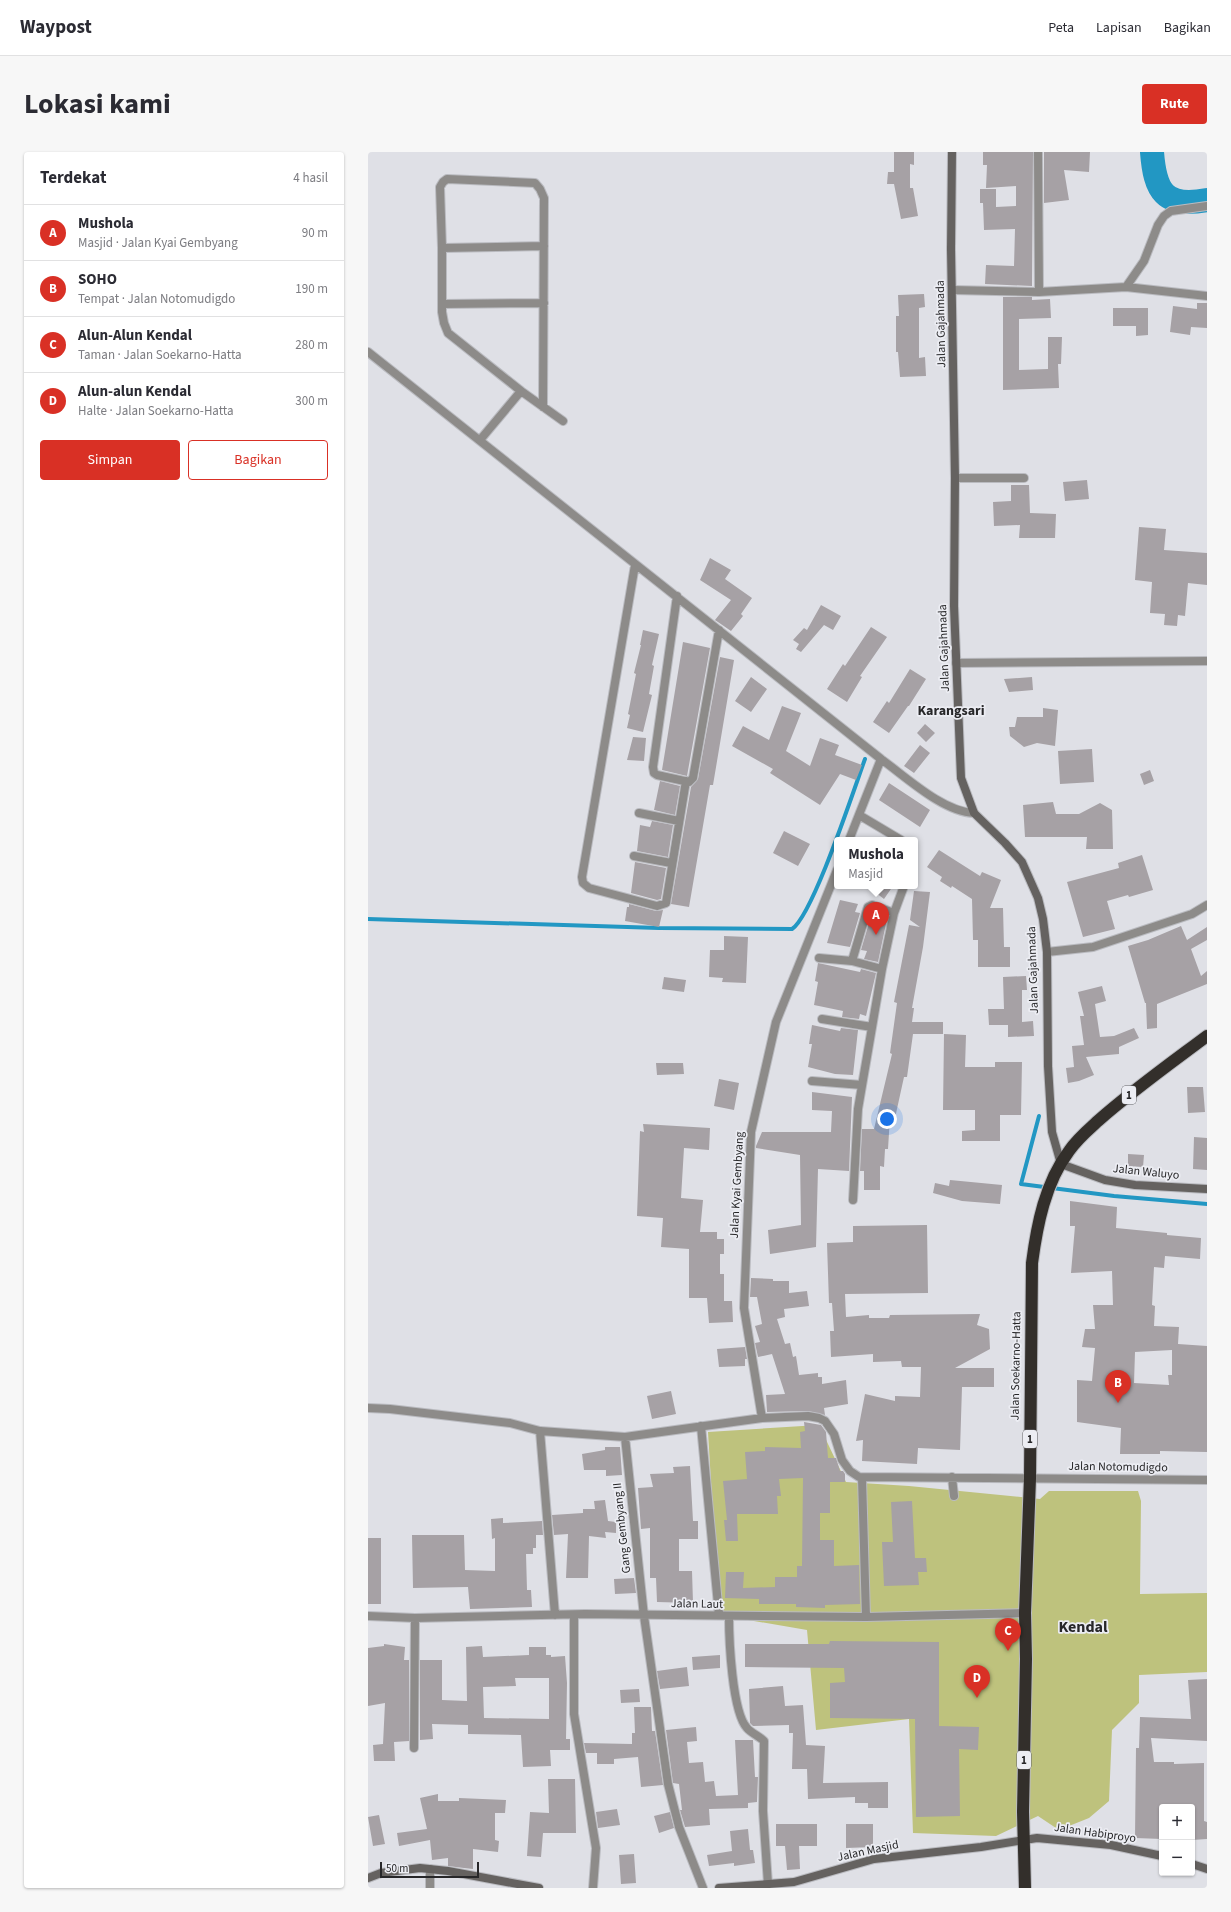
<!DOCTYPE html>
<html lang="id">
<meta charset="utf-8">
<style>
body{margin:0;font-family:"Source Sans 3",sans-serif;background:#f7f7f7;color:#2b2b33}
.controls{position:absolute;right:12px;bottom:12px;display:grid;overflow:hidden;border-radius:4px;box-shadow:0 1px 3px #0004}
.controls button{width:36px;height:36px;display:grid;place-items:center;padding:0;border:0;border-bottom:1px solid #e1e1e2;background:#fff;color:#2b2b33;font:20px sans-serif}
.scale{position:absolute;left:12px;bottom:10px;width:99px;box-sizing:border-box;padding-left:4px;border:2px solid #272729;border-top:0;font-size:11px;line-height:14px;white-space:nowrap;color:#272729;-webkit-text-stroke:3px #ecedf3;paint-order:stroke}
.you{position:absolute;left:519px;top:967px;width:14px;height:14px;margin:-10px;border:3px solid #fff;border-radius:50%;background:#1a73e8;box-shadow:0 0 0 6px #1a73e833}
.badge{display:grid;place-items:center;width:26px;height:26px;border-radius:50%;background:#d93025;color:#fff;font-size:13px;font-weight:700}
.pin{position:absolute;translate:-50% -33px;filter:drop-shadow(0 1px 2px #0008)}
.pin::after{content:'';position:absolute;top:21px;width:14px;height:12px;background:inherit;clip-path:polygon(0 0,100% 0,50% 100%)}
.popup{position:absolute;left:466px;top:685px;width:84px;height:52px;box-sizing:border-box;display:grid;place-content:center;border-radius:4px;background:#fff;filter:drop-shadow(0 1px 3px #0005);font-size:13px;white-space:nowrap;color:#7c7c81}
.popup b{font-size:15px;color:#2b2b33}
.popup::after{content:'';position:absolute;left:50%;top:100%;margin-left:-8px;border:8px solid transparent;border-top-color:#fff}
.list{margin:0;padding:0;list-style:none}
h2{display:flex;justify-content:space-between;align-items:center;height:52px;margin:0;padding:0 16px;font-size:17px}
h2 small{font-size:13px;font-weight:400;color:#7c7c81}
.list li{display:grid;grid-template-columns:26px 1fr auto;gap:12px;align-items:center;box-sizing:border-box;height:56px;padding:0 16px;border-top:1px solid #e1e1e2}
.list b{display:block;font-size:15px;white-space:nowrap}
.list p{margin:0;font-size:13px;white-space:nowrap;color:#7c7c81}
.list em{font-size:13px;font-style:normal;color:#7c7c81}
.actions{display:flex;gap:8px;padding:12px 16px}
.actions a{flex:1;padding:9px 0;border:1px solid #d93025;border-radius:4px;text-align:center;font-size:14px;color:#d93025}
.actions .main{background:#d93025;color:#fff}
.map{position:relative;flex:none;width:839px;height:1736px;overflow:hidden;border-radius:4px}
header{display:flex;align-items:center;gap:24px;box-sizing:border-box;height:56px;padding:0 20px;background:#fff;border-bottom:1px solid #e1e1e2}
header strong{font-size:19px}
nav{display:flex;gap:22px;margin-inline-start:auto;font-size:14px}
.intro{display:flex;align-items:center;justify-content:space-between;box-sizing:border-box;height:96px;padding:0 24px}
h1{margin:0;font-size:28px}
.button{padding:10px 18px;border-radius:4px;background:#d93025;color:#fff;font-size:14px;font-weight:700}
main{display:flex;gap:24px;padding:0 24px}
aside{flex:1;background:#fff;border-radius:4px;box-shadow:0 1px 3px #0004}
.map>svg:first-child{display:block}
</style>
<header>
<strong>Waypost</strong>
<nav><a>Peta</a><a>Lapisan</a><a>Bagikan</a></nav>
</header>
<div class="intro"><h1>Lokasi kami</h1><a class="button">Rute</a></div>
<main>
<aside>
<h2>Terdekat<small>4 hasil</small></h2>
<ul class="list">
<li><span class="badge">A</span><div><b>Mushola</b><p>Masjid · Jalan Kyai Gembyang</p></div><em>90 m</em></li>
<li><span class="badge">B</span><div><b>SOHO</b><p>Tempat · Jalan Notomudigdo</p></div><em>190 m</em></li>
<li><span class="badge">C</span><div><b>Alun-Alun Kendal</b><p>Taman · Jalan Soekarno-Hatta</p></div><em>280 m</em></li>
<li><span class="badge">D</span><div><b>Alun-alun Kendal</b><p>Halte · Jalan Soekarno-Hatta</p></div><em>300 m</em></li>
</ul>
<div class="actions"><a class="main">Simpan</a><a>Bagikan</a></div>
</aside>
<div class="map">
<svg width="839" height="1736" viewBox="0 0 839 1736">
<rect width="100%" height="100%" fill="#dfe0e6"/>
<path fill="#bec27d" d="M451 1273 478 1330 541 1334 672 1347 681 1339H770L773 1349 772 1442 839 1441V1520L771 1523V1551L744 1578 741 1649 721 1666 691 1678 670 1664 628 1684 545 1681 541 1567 448 1578 439 1478 351 1463 340 1280Z"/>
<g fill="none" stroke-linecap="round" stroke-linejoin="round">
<path stroke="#2297c3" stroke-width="4" d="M0 767 291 776 424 777C445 763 486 637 497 607
M671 964 653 1032 746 1044 839 1052"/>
<path stroke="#2297c3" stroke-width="24" d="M784 0C787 39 796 56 839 48"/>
</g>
<path fill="#a6a1a5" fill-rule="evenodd" d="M526 0H546V13L542 12V36H545L550 64 533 67 526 32H519L520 20H526Z
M615 0H665L664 134 617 132 618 113 646 114 647 77 616 78 615 51H612V37H628V55L648 54V34L618 36 619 13H615Z
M676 0H722L721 20 696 18 701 48 676 51Z
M556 142 557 155 551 156V206L557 205 558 224 532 225 530 200H528V164H531L530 143Z
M635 145H664V148L682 147 683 166 651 167V218L680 217V185H694L693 212H690L691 236 635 238Z
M829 151H839V176L823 175 822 183 802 180 805 154 829 157Z
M745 156H780V183L768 184V174H745Z
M719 328 721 347 697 349 695 330Z
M643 333H661L662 361 688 362 687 386H651L652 373 626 374 625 350 643 349Z
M771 375 798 377 796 398 839 401V433L820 431 817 464 810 463 809 474 796 473 797 462 782 461 784 430 767 428Z
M342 406 363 418 357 427 384 446 373 462 375 464 363 479 347 468 363 448 332 428Z
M453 453 473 464 465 478 456 473 433 500 428 497 431 492 425 488 436 476 439 478Z
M503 475 519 485 492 524 494 525 479 550 459 537 475 512 477 514Z
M275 478 291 482 284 513 286 514 281 542 284 543 275 580 259 576 262 563 260 562 268 522 266 521 273 493H272Z
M315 490 342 496 319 624 294 618Z
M352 505 366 508 345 633H342L321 755 303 752 323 635 330 627Z
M542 517 558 527 541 554H540L521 581 505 570 519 549 521 551Z
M383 525 399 537 383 560 367 549Z
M664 525 665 538 641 540 636 527Z
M414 554 433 561 418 599 442 614 452 586 471 593 467 603 494 613 488 628 472 622 452 653 402 621 405 617 364 594 375 574 401 588Z
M675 556 690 558 687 594 669 591 656 595 642 584 641 575H647L649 565H675Z
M557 572 567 581 558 590 549 581Z
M265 585 278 586 276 609 259 608Z
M552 593 562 601 546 621 536 614Z
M724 597 726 630 692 632 690 599Z
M782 618 786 629 776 633 772 622Z
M292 629 312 634 307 663 286 658Z
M521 631 562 658 552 675 511 648Z
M685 650 688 662H711L732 651 744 658 745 697H718L719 685H657L655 653Z
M284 669 305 673 300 705 269 699 272 673 282 675Z
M416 679 442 692 430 714 405 701Z
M571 698 612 724 614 720 633 728 622 756H635L636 795H642V815H610V788H605L604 747 584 734 583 736 572 729 574 725 559 715Z
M774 703 785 738 761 745 760 743 739 749 747 777 715 785 699 730 751 716 750 711Z
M267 710 298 716 293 747 289 748 263 741Z
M499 734H525L516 747Z
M546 739 562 740 555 795 544 856H546L544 870H575V882H545L539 925H536L527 966 522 965 520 997H517L516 1015 512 1014V1038H496V1019H492L494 977H506L524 902 522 901 529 851 526 850 541 773 552 775 542 768Z
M472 748 490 752 487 760 492 761 482 795 459 791Z
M261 752 288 759 295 758 291 775 257 769 259 755H261Z
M503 764 519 767 510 810 496 807 499 799 493 798Z
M813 774 819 788 839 775V788L823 797 833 824 839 819V832L789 852V876L779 877 778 851H777L760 794 780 788Z
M356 784 380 785 378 831 354 830 355 826 341 825 342 798H356Z
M450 811 492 820 493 817 508 821 498 864 492 862 491 867 474 865 475 859 446 853 450 830 447 829Z
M658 824 659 838H654V870L665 869 666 884 640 885V873H621L620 857H636L635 825Z
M296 825 318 828 316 840 294 837Z
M734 834 738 849 727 852 732 885 746 884 766 876 771 886 751 895V902L718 905 726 923 711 929 700 931 698 916 706 915 704 894 716 893 712 864H716L710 840Z
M444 873 472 879 473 876 490 878 485 923 467 922 440 915 444 892H441Z
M576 882 598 883 597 915H627V910H654L653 963H632V989H594V979L607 978V958H575Z
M288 911H315L316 922 289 923Z
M351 927 371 931 366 958 346 954Z
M819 935H835L837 960 820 961Z
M444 940 484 945 481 1019 450 1017 448 1095 402 1102 400 1078 433 1073 432 1003 388 996V994L394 980H463L464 959 444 958Z
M275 972 342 976 341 998 316 996 313 1046 335 1048 332 1080H349V1087H356V1102H352V1122H356V1149H364L365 1170 341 1171 339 1146H321V1097L293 1095 295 1066 269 1064 272 979 276 980Z
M826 985 839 986V1018L825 1017Z
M760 1002 776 1003 775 1015 760 1014Z
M582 1028 634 1033 632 1052 594 1049 565 1041 567 1031 581 1034Z
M702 1049 749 1055 748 1076 799 1081V1083L833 1086 832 1107 797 1104 796 1116 786 1115 784 1153 787 1154 786 1174 811 1175 810 1192 839 1194V1300L792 1299V1302H752L753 1276 709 1270V1228L724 1229 727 1196 714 1195 717 1177H727L725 1153H745L744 1119 703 1121 707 1074H702ZM804 1198V1223H800L801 1233 766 1231 767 1200Z
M559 1073 560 1141 477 1142 478 1165 501 1163V1166H521L522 1163 612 1162 609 1173 621 1177 622 1197 587 1216H626V1235H594L592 1298 550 1296 549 1312 494 1309 495 1288 488 1289 497 1242 527 1249V1244L552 1245 553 1215H534L533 1209 505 1210V1202L463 1205 462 1179H466L464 1151H461L459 1091 485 1090V1074Z
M383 1126 405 1127V1129H421V1141L439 1139 441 1154 416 1157 417 1165 409 1167 417 1192 422 1191 425 1205 428 1204 431 1223 450 1221V1225H454V1232L478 1228 480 1252 456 1256 457 1263 440 1259 399 1260 398 1243 417 1242 404 1202 390 1205 387 1191 392 1190 387 1174 394 1172 389 1145H382Z
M377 1195 379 1207H377V1214L351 1215 349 1197Z
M303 1239 308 1262 284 1267 279 1244Z
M436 1270 453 1273 458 1280 460 1306H468L472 1319H475L477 1322V1330H462V1361H452V1388H466V1414L491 1413 492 1452 457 1453V1456L428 1455V1452H391V1447L357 1446 358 1420H376L375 1436 407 1435V1425H429V1414H434L435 1326 411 1327 413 1344H409L410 1362H369L370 1389H358L356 1368H359L355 1329 379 1327 377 1300 397 1299V1295L433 1296 432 1280 437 1279Z
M237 1295H252L254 1323 238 1324V1318H216L214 1302 237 1298Z
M322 1314 325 1369H330V1387H311V1419H324L325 1451 289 1450 288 1426H282V1376L273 1377 270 1336 285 1335 282 1322 306 1321 305 1315Z
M237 1348 240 1369 248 1370V1381L237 1380 238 1386 221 1384 220 1426H198L200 1382 186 1383 184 1363 215 1361V1357H227L226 1349Z
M544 1349 547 1406H558L559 1420H550L551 1433 516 1434 514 1390H525L523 1350Z
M135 1366V1371L174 1369 175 1383H168V1396H165V1402H158L159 1438H163L164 1455 102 1457 100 1435 45 1436 44 1383H96L97 1418 127 1419V1386L124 1387 123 1367Z
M0 1386H13V1452H0Z
M266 1426 268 1441 247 1442 246 1427Z
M462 1489 571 1490V1574L611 1575 610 1598 591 1597 592 1664 548 1665 547 1567 462 1566V1531L477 1530 476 1516 377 1515V1492H461Z
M16 1492 37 1495 36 1508H41V1589L26 1590 27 1609H6L5 1593 15 1592 17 1551 0 1554V1496L16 1494Z
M114 1494 115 1505 161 1503V1495H178V1503H183V1505L197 1504 199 1531 198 1587H202V1598H182L183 1614 155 1615 153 1583 100 1582V1573L64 1572 65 1587 52 1588V1508H74V1548L99 1549 98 1495ZM147 1526H181V1567L116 1566 115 1535 148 1534Z
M352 1503V1516L325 1518 324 1505Z
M319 1515 321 1534 292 1537 289 1519Z
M839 1527V1589L783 1586 786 1610H806V1612L836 1611V1669L839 1670V1687L824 1688V1655H794V1687L767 1686 768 1596H771L772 1565 823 1567 820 1528Z
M415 1534 417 1554 435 1553 438 1593 457 1594 455 1631 520 1630V1656H500V1651H487V1645L440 1647 439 1617H424L425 1581H421V1573L385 1574 382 1571 381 1537Z
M271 1537 272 1550 253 1551 252 1538Z
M266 1555H283L284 1579H287L295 1633 273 1635 270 1605 246 1607V1612H229V1601H218L216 1591 264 1592V1581H267Z
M328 1575 329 1589 319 1590 321 1611 335 1610 337 1630 346 1629 348 1644 370 1643 367 1588H385L387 1625H390L389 1650 380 1651V1656L341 1657 342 1673 317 1675 312 1658H314L311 1632 305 1631 298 1578Z
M180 1627H207L208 1681H175L173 1705 159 1704 162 1660 181 1661Z
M70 1642V1649H91V1646L138 1648 137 1661H127V1688L131 1689 130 1700 105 1697V1717L96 1716 80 1714V1706L64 1708 62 1688 31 1694 29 1681 59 1677 52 1646Z
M249 1657 252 1673 230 1676 228 1660Z
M302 1660 306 1676 291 1681 286 1664Z
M11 1663 17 1692 5 1694 0 1665Z
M408 1672H449V1694H431L432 1717 419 1718 417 1694H408Z
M478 1672H505V1695L478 1696Z
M380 1677 382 1698H385L387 1711 366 1714V1711L341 1714 339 1703 364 1699 362 1679Z
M266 1702 268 1731 253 1732 251 1703Z"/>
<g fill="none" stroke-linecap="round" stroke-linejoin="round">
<g stroke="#babbc0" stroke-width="10">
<path id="street" d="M670 0 671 140
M74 96 176 94
M758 135 839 144
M584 138 671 140 758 135 776 109 790 73 796 64 803 59 839 54
M74 152 176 151
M0 200 513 607C538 625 575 660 606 661
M153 239 195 269
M112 288 153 239 80 181 76 171 74 160V96L72 35 75 30 79 27 167 31 172 37 176 46 175 255
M587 326H656
M267 413 214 725 215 731 221 736 289 754 298 751 318 629
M309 444 285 615 286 621 289 623 321 630 325 626 351 478
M588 511 839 509
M271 661 311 669
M491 663 533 688
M481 688 513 607
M266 704 303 711
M679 800 725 795 824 762 839 753
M451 806 484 809 514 817
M484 809 500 755 504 753 526 761
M454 867 504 875
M444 929 494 933
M485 1048 490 957 514 817 526 761 536 734
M0 1256 22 1257 142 1271 172 1279 257 1285 394 1266 440 1264 451 1266 457 1269 466 1282 474 1308 482 1319 491 1325 839 1328
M394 1266 376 1156 383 980 408 870 469 718
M333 1274 351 1463
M172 1279 187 1463
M257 1285 276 1464 300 1632 311 1675 335 1736
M584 1325 586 1344
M494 1326 498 1465
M206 1463V1562L228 1696 225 1736
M0 1464 47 1466 217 1462 498 1465 657 1461
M361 1464C361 1487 364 1560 379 1576 383 1581 391 1584 396 1589L395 1659 400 1732
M46 1596 47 1466
M62 1736V1717"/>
</g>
<g stroke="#babbc0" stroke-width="10">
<path id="secondary" d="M584 0 583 97 587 326 586 454 593 626 606 661 637 691 654 710 670 746 675 767 679 800 680 914 684 980 693 1012 737 1028 767 1033 839 1037
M824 1712 839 1717
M0 1726 13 1721 52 1716 80 1719 171 1736
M351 1736 426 1730 506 1707 613 1695 669 1686 743 1693 794 1704"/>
</g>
<g stroke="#babbc0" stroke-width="14">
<path id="highway" d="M657 1736 655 1660 658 1507 657 1461 662 1326 664 1111C669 1073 677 1031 701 999 709 987 720 978 731 968 765 938 803 911 839 884"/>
</g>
<use href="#street" stroke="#8d8b89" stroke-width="8"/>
<use href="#secondary" stroke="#656260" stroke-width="8"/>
<use href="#highway" stroke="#332f2b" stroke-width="12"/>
</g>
<g text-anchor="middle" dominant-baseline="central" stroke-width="3.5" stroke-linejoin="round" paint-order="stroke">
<g fill="#ecedf3" stroke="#626266" stroke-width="1">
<rect x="754" y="934" width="14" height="18" rx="3"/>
<rect x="655" y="1278" width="14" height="18" rx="3"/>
<rect x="649" y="1599" width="14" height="18" rx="3"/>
</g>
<g font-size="11" font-weight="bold" fill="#272729">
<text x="761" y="943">1</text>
<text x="662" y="1287">1</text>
<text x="656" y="1608">1</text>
</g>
<g font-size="12" fill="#272729" stroke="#ecedf3">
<text transform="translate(573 172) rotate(-91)">Jalan Gajahmada</text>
<text transform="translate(576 496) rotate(-92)">Jalan Gajahmada</text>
<text transform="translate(665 818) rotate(-92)">Jalan Gajahmada</text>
<text transform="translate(778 1020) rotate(6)">Jalan Waluyo</text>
<text transform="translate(369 1033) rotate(-87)">Jalan Kyai Gembyang</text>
<text transform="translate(648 1214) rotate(-89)">Jalan Soekarno-Hatta</text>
<text transform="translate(750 1315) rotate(1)">Jalan Notomudigdo</text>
<text transform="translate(254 1376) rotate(-96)">Gang Gembyang II</text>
<text transform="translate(329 1452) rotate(1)">Jalan Laut</text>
<text transform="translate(727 1681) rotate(8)">Jalan Habiproyo</text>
<text transform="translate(500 1699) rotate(-12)">Jalan Masjid</text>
</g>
<g font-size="14" font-weight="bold" fill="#272729" stroke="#ecedf3">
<text x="583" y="559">Karangsari</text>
</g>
<g font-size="16" font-weight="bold" fill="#272729" stroke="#ecedf3">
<text x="715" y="1475">Kendal</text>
</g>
</g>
</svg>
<div class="controls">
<button>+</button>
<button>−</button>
</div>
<div class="scale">50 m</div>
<div class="you"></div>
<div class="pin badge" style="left:508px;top:783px">A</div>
<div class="popup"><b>Mushola</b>Masjid</div>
<div class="pin badge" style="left:750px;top:1251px">B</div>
<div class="pin badge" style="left:640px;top:1499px">C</div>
<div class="pin badge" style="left:609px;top:1546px">D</div>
</div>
</main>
